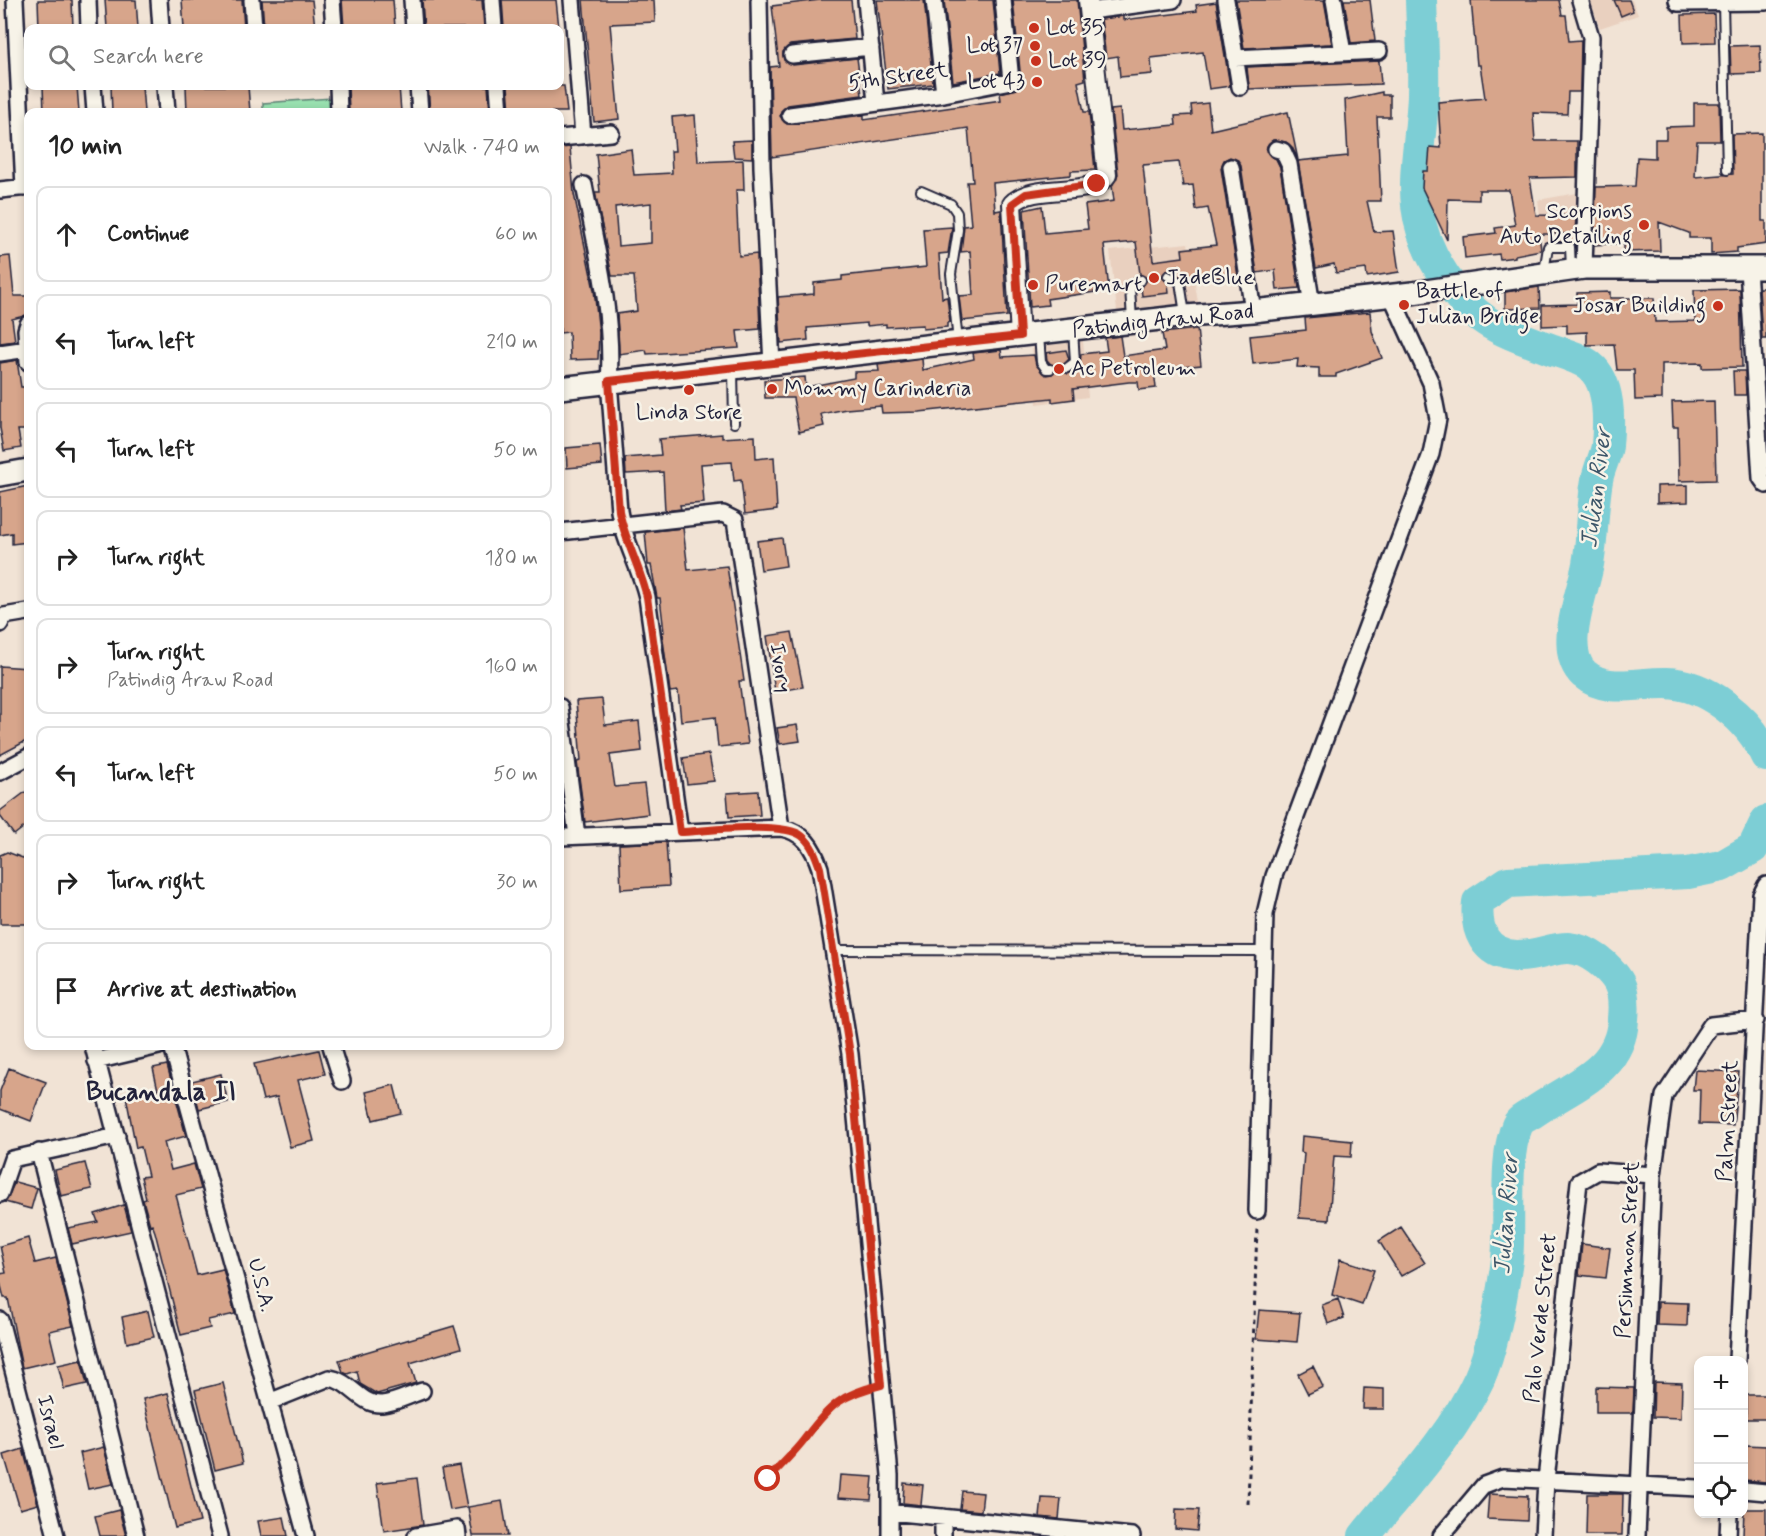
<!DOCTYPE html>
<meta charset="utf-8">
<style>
body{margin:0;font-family:Mynerve,sans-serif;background:#f6f6f6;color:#222}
.controls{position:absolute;right:18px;bottom:18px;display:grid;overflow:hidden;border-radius:12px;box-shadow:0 3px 9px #0003}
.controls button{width:54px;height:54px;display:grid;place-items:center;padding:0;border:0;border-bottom:2px solid #e0e0e0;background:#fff;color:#222;font:30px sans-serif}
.stop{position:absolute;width:18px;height:18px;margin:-14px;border:4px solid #c8321e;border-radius:50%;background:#fff}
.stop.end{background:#c8321e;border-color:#fff;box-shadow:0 2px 6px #0008}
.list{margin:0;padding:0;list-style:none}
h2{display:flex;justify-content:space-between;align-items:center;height:78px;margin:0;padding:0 24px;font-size:26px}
h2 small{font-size:20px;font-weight:400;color:#767676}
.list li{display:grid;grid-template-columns:39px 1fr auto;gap:18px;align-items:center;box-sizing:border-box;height:96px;margin:0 12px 12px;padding:0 12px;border:2px solid #e0e0e0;border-radius:12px}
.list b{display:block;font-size:22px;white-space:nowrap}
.list p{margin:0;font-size:20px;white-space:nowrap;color:#767676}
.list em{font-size:20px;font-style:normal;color:#767676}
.icon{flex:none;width:33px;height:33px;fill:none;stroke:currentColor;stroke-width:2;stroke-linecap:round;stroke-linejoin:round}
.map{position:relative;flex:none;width:1766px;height:1536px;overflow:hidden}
.search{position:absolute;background:#fff;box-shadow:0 3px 9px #0003;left:24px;top:24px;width:540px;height:66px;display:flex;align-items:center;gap:15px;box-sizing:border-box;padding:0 21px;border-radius:12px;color:#767676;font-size:22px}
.panel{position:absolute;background:#fff;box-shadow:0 3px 9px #0003;left:24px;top:108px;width:540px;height:942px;border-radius:12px}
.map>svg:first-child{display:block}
</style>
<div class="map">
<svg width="1766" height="1536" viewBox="0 0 1766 1536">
<rect width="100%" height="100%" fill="#f1e3d5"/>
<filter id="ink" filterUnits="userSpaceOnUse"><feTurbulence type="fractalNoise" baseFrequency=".0167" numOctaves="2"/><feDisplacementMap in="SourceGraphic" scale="12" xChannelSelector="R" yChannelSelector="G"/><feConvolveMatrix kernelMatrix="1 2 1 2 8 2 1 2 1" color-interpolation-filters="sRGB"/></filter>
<g filter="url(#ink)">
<path fill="#e9d0bf" d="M1590 0H1632L1638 15 1600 28Z
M1577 193 1578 248 1574 252 1545 253 1538 200Z
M1188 243 1198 302 1117 311 1110 251Z
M1083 341 1088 397 1037 404 1032 347Z"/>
<path fill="#98e0af" stroke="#5d8175" stroke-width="1.5" d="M331 98 332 112H263V103Z"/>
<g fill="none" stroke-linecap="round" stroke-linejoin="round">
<path stroke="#7dced5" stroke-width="32" d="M1421 0C1422 31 1424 63 1423 95 1420 167 1400 211 1445 277 1476 325 1503 331 1553 350 1565 354 1580 358 1590 366 1611 383 1609 422 1607 446 1605 458 1599 468 1597 480 1592 508 1593 536 1588 564 1583 593 1558 650 1584 674 1607 694 1640 682 1666 683 1707 684 1750 719 1766 756
M1364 1536C1404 1487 1452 1437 1479 1379 1494 1345 1502 1297 1507 1260 1511 1223 1503 1158 1517 1126 1520 1119 1528 1116 1534 1112 1571 1086 1621 1071 1623 1019 1624 1008 1624 993 1619 983 1615 975 1605 965 1598 960 1564 935 1550 957 1516 956 1484 954 1475 929 1478 902L1508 882 1688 873 1722 866 1753 848 1766 821"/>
</g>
<path fill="#d7a58b" stroke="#22223b" stroke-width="1.5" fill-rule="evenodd" d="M38 0H72L73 28H39Z
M105 0H136L138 28H107Z
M182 0H242L244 28H184Z
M262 0H312L315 28H264Z
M342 0H393L395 28H344Z
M422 0H482L484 28H424Z
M502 0H556L559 28H504Z
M583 0H654L655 22 610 24 619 119 594 122Z
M820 0H851L855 39 790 45 783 52 784 60 793 65 857 58 862 95 788 105 781 111 780 116 787 124 864 115V120L1001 100 1000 93 1017 89 1021 81 1013 0H1077L1085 80 1078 82 1084 112H1089L1095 170 1071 171V175L993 183 995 211 1001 210 1007 316 962 321 959 296 973 295 970 251 961 252 964 226 971 225 967 182H973L968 128 772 157 770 67 779 66 772 6Z
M877 0H924L933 84 888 89Z
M944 0H993L1000 73 953 82Z
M1236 0H1324L1332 44 1244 48Z
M1344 0H1370L1375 41 1351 43Z
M1471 0H1559L1562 15H1566L1569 41 1581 40 1580 92H1568L1567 114 1533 113 1535 141H1577V177L1530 178 1536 215 1576 216 1575 234H1539L1541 250 1515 255V257L1500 259 1499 254 1465 258 1463 237 1496 233 1495 228 1515 225 1509 190H1479V200L1448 199 1447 240 1422 188 1423 171H1428L1430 147 1441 148 1438 102 1485 98 1480 65H1477Z
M1614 0H1629L1633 11 1621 16Z
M1216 2 1230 86 1209 89 1203 52 1151 58 1152 74 1120 77 1118 56 1106 58 1101 19 1123 16V20L1197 11 1196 5Z
M1714 14 1715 42 1683 43 1682 15Z
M1760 45 1761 73 1731 74 1730 46Z
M1379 61 1381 84 1249 89 1247 67Z
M43 86H77L79 112H44Z
M111 86H142L144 112H112Z
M186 86H248L250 112H187Z
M348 86H399L401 112H349Z
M428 86H488L490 112H430Z
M508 86H564L567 112H510Z
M1382 92V95H1390V117H1377L1381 201H1367L1374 232 1393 231 1399 272 1367 277 1366 269 1336 273 1334 264 1316 268 1298 161 1348 156 1345 100Z
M1208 103 1211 130 1288 112 1298 160 1292 147 1286 142 1273 140 1267 146 1266 151 1276 159 1280 167 1299 288 1277 290 1275 270 1257 273 1241 166 1238 160 1230 157 1224 160 1221 168 1238 276 1186 280 1167 270 1162 277 1168 283 1169 293 1142 296 1141 287 1147 279 1140 274 1136 242 1104 245 1109 290 1047 299 1048 305 1030 307 1024 210 1042 206 1045 233 1088 229 1085 205 1114 201 1112 186 1118 174 1111 110 1120 109 1122 130 1176 125 1175 116 1192 115 1191 105ZM1179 162 1183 186 1193 185 1196 210 1208 208 1216 245 1182 249 1183 257 1153 261 1143 165Z
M1694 103H1719L1720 141H1697L1695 177 1733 174 1732 134 1762 133V221H1766V244L1737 248V252L1711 254V238H1689V233L1659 222 1660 251 1624 252V243L1594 245 1596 187 1635 186 1637 157 1655 158V139H1666V127L1694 126Z
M695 115 698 162 743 160 744 190H736L739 256 757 254 760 329 737 331 739 348 647 354 646 350 619 354 617 314 637 311 634 276H612L595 192H600L596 154 631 149 634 175 672 173 671 151H675L672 117ZM651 203V243L618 246 615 207Z
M752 140V158L734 157 732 141Z
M570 147 574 194 594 290 599 333 598 359 570 360 569 332 560 333V148Z
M952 227 948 253 939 254 942 298 947 297 950 322 947 323V327L923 329V325L886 327V324L867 326V323L807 328 808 340 781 343 778 297 814 294V283L842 280V276L926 267 923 229Z
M10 256 14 296H28V315L12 319 15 341 0 343V257Z
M1539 287 1540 308 1505 309V292Z
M1759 288H1766V339H1762Z
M1740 289 1742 367 1702 368V363L1662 364V399L1635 400 1634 370H1617L1614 344 1587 345V332L1567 333V325L1542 326V305L1577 304V293L1610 292V298H1654L1655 322 1695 321 1694 290Z
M1370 312 1372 331 1382 358 1336 374V377H1319V368L1297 367 1298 359 1253 364 1250 336 1306 330 1305 318Z
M1197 329 1201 365 1154 370 1156 388 1139 390 1138 382H1129L1073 389 1074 399 1052 402V398L919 412 882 413 881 406 846 409 821 414 824 426 799 432 793 398H765L764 380 805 377 806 387 854 378V372L879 371 878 365 922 359 923 370 974 359 973 353 1001 350 1002 357 1034 355 1036 365 1046 375 1052 374 1056 370 1047 360 1046 353 1066 350 1069 359 1061 368 1068 374 1080 365 1081 354 1107 351 1105 338 1120 336 1123 356 1165 350 1162 333Z
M17 360 21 387H27L28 430H18L21 448 4 451 0 428V363Z
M1733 371H1745L1746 395H1734Z
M1714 401 1716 480 1679 481 1678 427H1673L1672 402Z
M722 434V438L755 436 756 459 774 457 777 510 745 514 741 480 734 481 732 462 701 464 704 503 680 505 681 509 665 511 663 472 626 474 625 458 661 455 659 439Z
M600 445 602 465 567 468 566 448Z
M1688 485V502L1657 503V486Z
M28 486V542L12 544V533L0 535V492Z
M683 528 688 570 727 566 744 681H739L748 744 718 747 715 717 681 721 678 691 670 692 662 632H664L660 598H657L651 565H648L645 532Z
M782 538 786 566 761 570 757 541Z
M792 632 803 687 775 692 767 636Z
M0 666 28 668V740L0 755Z
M602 699 605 725 639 721 642 751 610 755 615 787 644 784 648 814 585 822 577 762 581 761 576 701Z
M797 725 800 741 780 744 777 728Z
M709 754 714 781 687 784 683 758Z
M28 790V824L14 835 0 816V811Z
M758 791 760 815 729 817 727 793Z
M666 842 669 886 621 889 619 844Z
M7 852 28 860V924H0V855Z
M319 1050 325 1074 298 1080 314 1141 290 1147 277 1097 263 1100 254 1064Z
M167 1065 186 1136 164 1142 171 1170 194 1164 201 1189 176 1195 197 1275 223 1269 235 1314 208 1320 210 1328 181 1335 155 1232 152 1224 150 1225 143 1200 146 1199 141 1177 148 1176 141 1147 136 1148 126 1096 158 1090 153 1068Z
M9 1068 46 1082 31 1121 0 1109V1091Z
M1695 1070 1739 1072 1733 1125 1699 1124 1700 1090H1693Z
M221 1074 228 1102 199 1109 192 1081Z
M394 1085 401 1113 373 1120 366 1092Z
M1302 1136 1352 1141 1351 1157 1334 1156 1329 1220 1299 1218 1304 1153 1301 1152Z
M85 1163 92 1189 61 1196 55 1170Z
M15 1182 37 1188 31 1209 5 1202Z
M124 1205 131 1231 72 1244 68 1228 98 1222 95 1214Z
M1401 1227 1425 1263 1401 1276 1379 1241Z
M28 1238 35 1263 56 1258 73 1326 49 1331 56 1360 22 1368 8 1298H4L0 1282V1274L6 1273 0 1246Z
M1582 1244 1610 1248 1606 1278 1579 1275Z
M1340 1259 1374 1270 1362 1305 1332 1295Z
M1338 1299 1344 1318 1328 1324 1322 1305Z
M1658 1302 1688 1303 1687 1326 1657 1325Z
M1259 1310 1300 1313 1297 1342 1256 1339Z
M148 1311 154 1337 127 1343 122 1317Z
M454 1326 461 1348 410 1363 416 1383 377 1394 360 1384 357 1371 347 1374 343 1372 339 1360Z
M81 1360 87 1384 64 1389 58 1365Z
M1313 1366 1323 1387 1308 1394 1298 1374Z
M1654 1382 1682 1383 1681 1418 1653 1417Z
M223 1383 243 1463 215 1470 195 1390Z
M1596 1387 1634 1388 1633 1413H1596Z
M1364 1388 1384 1389V1409H1363Z
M168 1393 200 1522 175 1528 143 1399Z
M1746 1395H1766V1419H1746Z
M1746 1445 1766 1446V1482L1744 1480Z
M104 1447 113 1484 88 1489 80 1453Z
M23 1449 38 1504 20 1509 4 1455Z
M459 1465 467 1507 450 1510 442 1468Z
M840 1475 873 1477 871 1500 838 1498Z
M417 1478 423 1525 384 1531 377 1483Z
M904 1483 923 1485 921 1505 903 1503Z
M962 1491 983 1493 981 1511 960 1509Z
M1489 1494 1528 1496 1527 1521 1487 1519Z
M1587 1494H1623L1622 1535H1586Z
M1042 1498 1061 1499 1059 1519 1040 1517Z
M502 1501 508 1536H473L468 1507Z
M1176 1509 1199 1510 1197 1531 1175 1529Z
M1744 1509H1766V1536H1743Z
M119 1510 126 1536H100L95 1516Z
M284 1517 288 1536H261L258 1521Z"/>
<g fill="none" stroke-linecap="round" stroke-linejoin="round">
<g stroke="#22223b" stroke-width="12">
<path id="service" d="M1723 3 1727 170
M921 191 951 204 957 213 958 230 951 274 958 342
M1544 272 1548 247H1570L1571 269
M1168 276 1180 282 1185 314
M1132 321 1130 287 1141 280
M1039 335 1041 362 1046 369H1050
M1067 368 1075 362 1073 330
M733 369 734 423
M834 950 1264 951"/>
</g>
<g stroke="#22223b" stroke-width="20">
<path id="minor" d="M15 0 24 188
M88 0 89 28
M159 0 161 28
M252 0 254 28
M332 0 334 28
M412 0 414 28
M492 0 494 28
M572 0 583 136
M759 0 762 167 772 365
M866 0 876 103
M934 0 944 94
M1226 0 1240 87
M1334 0 1343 53
M1580 0 1591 37 1584 268
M1677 0 1678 3 1766 2
M1090 11 1173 0
M792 55 871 47
M1235 58 1379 51
M93 86 95 112
M165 86 167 112
M338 86 339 112
M418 86 420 112
M498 86 500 112
M790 115 944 94 1011 81 1003 0
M560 138 611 133
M1276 149 1283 151 1289 164 1312 305
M1231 167 1253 311
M584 185C596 246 614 319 609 381L619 511C624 541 640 567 647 597L680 832
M0 190 28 187
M1748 268 1761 478 1766 485
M28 324 26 330 28 362
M0 353 28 349
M560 532 723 514 735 520 781 828
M0 624 4 616 28 612
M560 707 577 836
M0 772 28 757
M560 837 781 828C804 832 813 847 820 868L850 1054 890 1475V1536
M93 1046 220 1536
M172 1046 306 1536
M331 1046 342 1081
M96 1061 159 1046
M39 1152 136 1536
M0 1194 12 1159 117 1136
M1257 1211 1265 914 1274 876 1431 454 1438 419 1431 383 1391 295
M0 1320 56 1536
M1737 1360 1761 895 1766 885
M269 1402 329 1378C350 1380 361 1406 382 1404 395 1403 410 1395 422 1391
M1744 1490 1766 1492
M890 1512 1132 1536
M943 1517V1536
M416 1536 457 1529 458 1536
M1441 1536 1484 1485 1503 1478 1698 1488
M1543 1536 1546 1480 1579 1182 1598 1171 1653 1175
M1637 1536 1653 1175 1664 1096 1711 1025 1756 1020
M1728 1536 1729 1514"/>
</g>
<g stroke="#22223b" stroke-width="22">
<path id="tertiary" d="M1020 336 1012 204C1034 181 1093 199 1107 175L1088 0"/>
</g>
<g stroke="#22223b" stroke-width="26">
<path id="secondary" d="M560 388 1186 316 1253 311 1412 293 1584 268H1766
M0 475 28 470"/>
</g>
<path stroke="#22223b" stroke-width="3" stroke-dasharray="4.5 4.5" stroke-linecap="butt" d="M768 1479C781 1466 795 1452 806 1438 823 1415 837 1395 866 1389
M1248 1504 1257 1227"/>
<use href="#service" stroke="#f7f3e8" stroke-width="8"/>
<use href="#minor" stroke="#f7f3e8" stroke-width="15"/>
<use href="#tertiary" stroke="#f7f3e8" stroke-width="18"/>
<use href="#secondary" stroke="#f7f3e8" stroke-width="21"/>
</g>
</g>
<g fill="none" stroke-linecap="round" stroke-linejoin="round" filter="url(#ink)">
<path stroke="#c8321e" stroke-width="8" d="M768 1479C781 1465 795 1452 806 1437 830 1405 842 1394 881 1385L850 1054 820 868C816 856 812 844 802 836 784 821 705 831 680 832L647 597C640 567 625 541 619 511L609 381 1020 336 1012 204 1026 194 1097 184"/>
</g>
<g fill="#c8321e" stroke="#f7f3e8" stroke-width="2">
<circle cx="1034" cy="28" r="6"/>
<circle cx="1035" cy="46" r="6"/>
<circle cx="1036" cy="61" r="6"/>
<circle cx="1037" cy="82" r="6"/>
<circle cx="1644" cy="225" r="6"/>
<circle cx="1154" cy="278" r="6"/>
<circle cx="1033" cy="285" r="6"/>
<circle cx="1404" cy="305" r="6"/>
<circle cx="1718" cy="306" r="6"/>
<circle cx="1059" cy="369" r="6"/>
<circle cx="772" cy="389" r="6"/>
<circle cx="689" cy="390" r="6"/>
</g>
<g text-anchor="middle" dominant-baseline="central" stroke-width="5" stroke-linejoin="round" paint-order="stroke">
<g font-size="22" fill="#22223b" stroke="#f7f3e8" text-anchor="start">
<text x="1046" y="28">Lot 35</text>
<text x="1023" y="46" text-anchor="end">Lot 37</text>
<text x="1048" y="61">Lot 39</text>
<text x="1025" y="82" text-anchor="end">Lot 43</text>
<text x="1632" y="212" text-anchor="end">Scorpions<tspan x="1632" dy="25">Auto Detailing</tspan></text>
<text x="1166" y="278">JadeBlue</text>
<text x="1045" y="285">Puremart</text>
<text x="1416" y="292">Battle of<tspan x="1416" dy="25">Julian Bridge</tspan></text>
<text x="1706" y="306" text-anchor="end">Josar Building</text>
<text x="1071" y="369">Ac Petroleum</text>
<text x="784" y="389">Mommy Carinderia</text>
<text x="689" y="413" text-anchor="middle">Linda Store</text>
</g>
<g font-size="22" fill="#22223b" stroke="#f7f3e8">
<text transform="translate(898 77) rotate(-8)">5th Street</text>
<text transform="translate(1163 321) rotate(-6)">Patindig Araw Road</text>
<text transform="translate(780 668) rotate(81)">Ivory</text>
<text transform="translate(1728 1121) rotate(-87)">Palm Street</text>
<text transform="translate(1628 1250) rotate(-87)">Persimmon Street</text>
<text transform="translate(261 1285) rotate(75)">U.S.A.</text>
<text transform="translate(1541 1318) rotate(-84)">Palo Verde Street</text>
<text transform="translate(50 1422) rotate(76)">Israel</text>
</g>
<g font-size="24" font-style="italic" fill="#3d5669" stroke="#f7f3e8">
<text transform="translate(1597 488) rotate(-83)">Julian River</text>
<text transform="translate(1507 1214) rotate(-86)">Julian River</text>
</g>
<g font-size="26" font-weight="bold" fill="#22223b" stroke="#f7f3e8">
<text x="161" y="1093">Bucandala II</text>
</g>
</g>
</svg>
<div class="controls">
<button>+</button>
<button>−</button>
<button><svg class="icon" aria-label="locate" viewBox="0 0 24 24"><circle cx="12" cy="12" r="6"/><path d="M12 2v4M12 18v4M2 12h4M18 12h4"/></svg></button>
</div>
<div class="stop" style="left:768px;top:1479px"></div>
<div class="stop end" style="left:1097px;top:184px"></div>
<div class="search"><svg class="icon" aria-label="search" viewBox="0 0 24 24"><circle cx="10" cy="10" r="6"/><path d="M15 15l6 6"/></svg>Search here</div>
<section class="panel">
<h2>10 min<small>Walk · 740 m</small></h2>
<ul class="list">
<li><svg class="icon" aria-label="ahead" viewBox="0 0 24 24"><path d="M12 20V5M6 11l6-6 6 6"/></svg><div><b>Continue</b></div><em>60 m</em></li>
<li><svg class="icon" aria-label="left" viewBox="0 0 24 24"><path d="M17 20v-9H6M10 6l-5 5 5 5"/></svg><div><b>Turn left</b></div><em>210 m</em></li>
<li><svg class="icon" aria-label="left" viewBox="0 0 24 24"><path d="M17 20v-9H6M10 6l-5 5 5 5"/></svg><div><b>Turn left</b></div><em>50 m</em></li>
<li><svg class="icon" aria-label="right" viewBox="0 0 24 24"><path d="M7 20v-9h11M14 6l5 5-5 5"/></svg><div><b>Turn right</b></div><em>180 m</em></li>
<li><svg class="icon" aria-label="right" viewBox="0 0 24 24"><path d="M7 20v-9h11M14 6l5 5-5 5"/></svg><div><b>Turn right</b><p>Patindig Araw Road</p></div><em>160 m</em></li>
<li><svg class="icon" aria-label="left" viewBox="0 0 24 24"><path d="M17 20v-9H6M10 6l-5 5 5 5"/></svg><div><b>Turn left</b></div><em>50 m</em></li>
<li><svg class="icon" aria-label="right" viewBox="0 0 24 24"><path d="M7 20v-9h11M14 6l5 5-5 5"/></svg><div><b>Turn right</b></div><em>30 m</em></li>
<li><svg class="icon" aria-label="arrive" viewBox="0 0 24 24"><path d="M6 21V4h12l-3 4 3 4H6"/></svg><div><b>Arrive at destination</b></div></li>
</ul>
</section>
</div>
